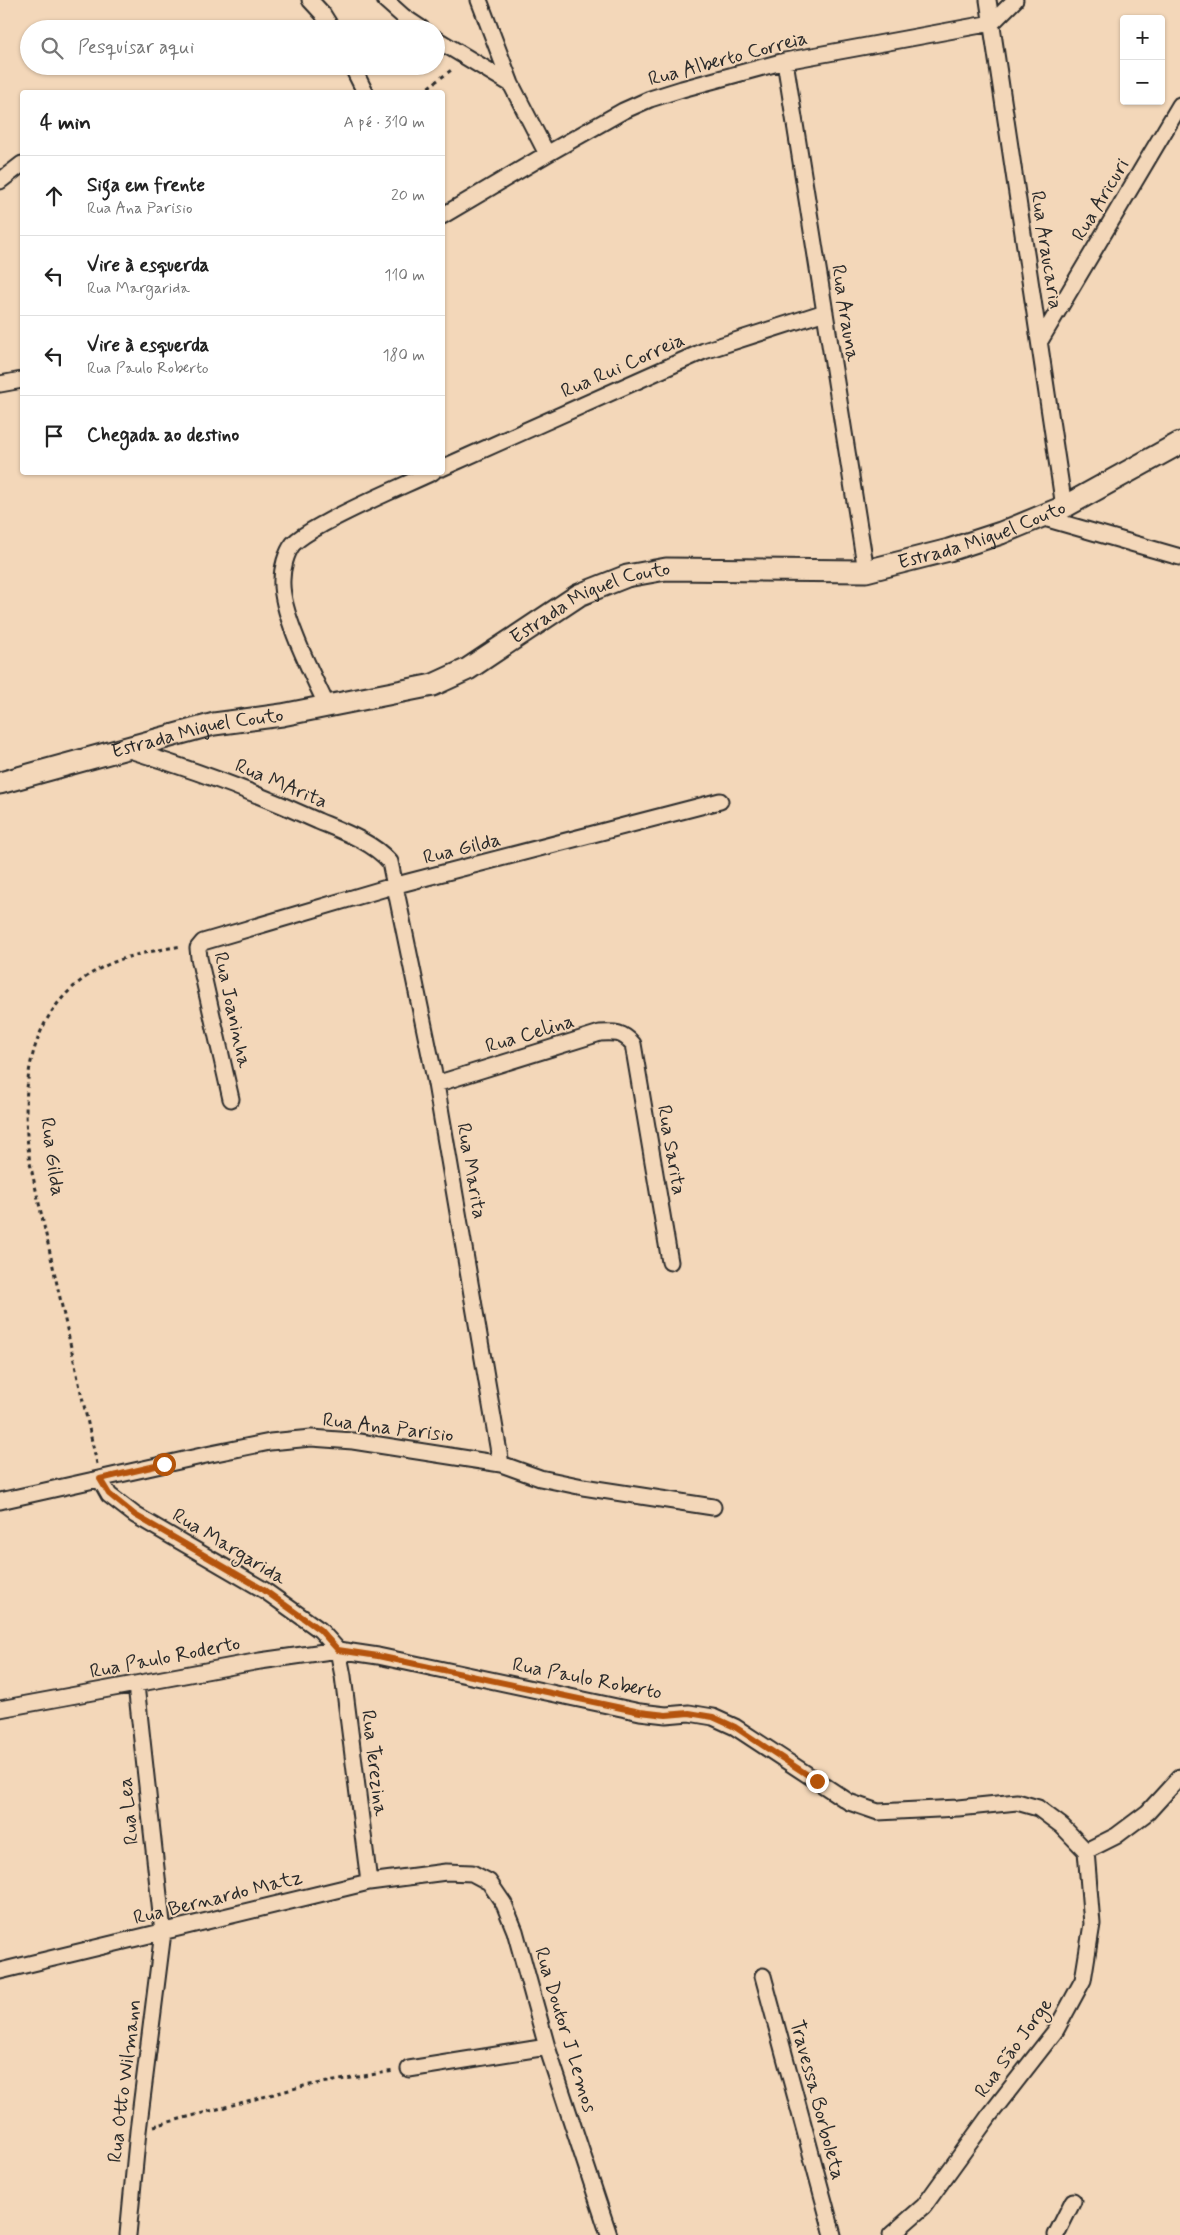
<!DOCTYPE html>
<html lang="pt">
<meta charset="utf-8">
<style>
body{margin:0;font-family:Mynerve,sans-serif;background:#f6f6f6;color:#222}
.controls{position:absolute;right:15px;top:15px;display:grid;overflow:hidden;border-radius:5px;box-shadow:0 1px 4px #0004}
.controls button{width:45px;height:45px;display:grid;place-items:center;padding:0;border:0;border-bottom:1px solid #e0e0e0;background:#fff;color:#222;font:25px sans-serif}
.stop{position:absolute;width:15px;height:15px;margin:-11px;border:4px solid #b45309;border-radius:50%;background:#fff}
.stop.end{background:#b45309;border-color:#fff;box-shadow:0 1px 5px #0008}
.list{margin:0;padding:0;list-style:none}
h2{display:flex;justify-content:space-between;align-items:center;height:65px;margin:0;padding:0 20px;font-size:21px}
h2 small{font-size:16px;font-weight:400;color:#767676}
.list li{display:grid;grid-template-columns:32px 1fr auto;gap:15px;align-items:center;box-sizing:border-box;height:80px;padding:0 20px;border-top:1px solid #e0e0e0}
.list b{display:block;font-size:19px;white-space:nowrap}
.list p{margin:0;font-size:16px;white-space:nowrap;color:#767676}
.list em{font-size:16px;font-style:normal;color:#767676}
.icon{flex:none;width:28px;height:28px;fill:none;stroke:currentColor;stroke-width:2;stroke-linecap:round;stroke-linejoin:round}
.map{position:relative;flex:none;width:1180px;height:2235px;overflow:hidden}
.search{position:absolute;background:#fff;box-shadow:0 1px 4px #0004;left:20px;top:20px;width:425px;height:55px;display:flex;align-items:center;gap:12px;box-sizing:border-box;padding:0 18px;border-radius:28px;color:#767676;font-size:19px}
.panel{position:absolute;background:#fff;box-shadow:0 1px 4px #0004;left:20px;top:90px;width:425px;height:385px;border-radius:5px}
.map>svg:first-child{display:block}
</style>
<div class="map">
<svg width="1180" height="2235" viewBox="0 0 1180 2235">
<rect width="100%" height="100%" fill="#f3d7b9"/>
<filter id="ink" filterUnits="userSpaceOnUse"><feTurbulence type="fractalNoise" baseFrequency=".02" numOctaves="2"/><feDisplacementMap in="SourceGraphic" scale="10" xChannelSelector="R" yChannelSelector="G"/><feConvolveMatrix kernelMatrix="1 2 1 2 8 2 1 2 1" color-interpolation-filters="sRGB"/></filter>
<g filter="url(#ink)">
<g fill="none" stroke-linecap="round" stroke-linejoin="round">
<g stroke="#2b2b2b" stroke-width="19">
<path id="street" d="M310 0 322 13 332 29
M385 0 404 17 422 29
M479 0 511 84 547 154
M988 0 1064 507
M436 39 511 84
M785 61 866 571
M352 66 365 92
M0 181 22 164
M442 216 547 154 623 111 650 99 682 89 785 61 992 23 1015 0
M1040 341 1180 105
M0 384 22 380
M442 468 704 351 825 312
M1041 517 1180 557
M327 706C313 676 280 612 282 580 282 569 286 553 293 544 302 535 314 529 325 523 360 504 396 489 433 472
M126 749C192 769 255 792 318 821 342 831 373 842 390 862L436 1084 501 1464
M436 1084 600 1033C615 1032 623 1032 633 1044L670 1262
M231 1099 199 958 198 948 203 942 393 886 720 801
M100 1479 109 1495 135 1515 264 1590 320 1630 338 1650 343 1676 369 1882
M0 1501 206 1455 270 1442 311 1438 353 1441 501 1464 540 1478 583 1487 713 1507
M0 1709 260 1661 338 1650 378 1656 640 1712 666 1715 689 1713 713 1717 735 1727 849 1802 878 1812 958 1808 1017 1802 1038 1808 1062 1826 1086 1851
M1086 1851 1116 1836 1148 1812 1180 1777
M0 1971 369 1882 446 1872 472 1873 489 1882 504 1904 515 1931 547 2047 609 2235
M763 1976 833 2235
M409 2069 547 2047
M128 2235 138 2131 163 1932 136 1685
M891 2235 924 2206 989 2116 1056 2030 1083 1980 1092 1924 1086 1851
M1056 2235 1073 2201"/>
</g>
<g stroke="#2b2b2b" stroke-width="25">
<g id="secondary">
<path id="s1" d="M0 783 214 724 282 715 433 685 468 669 579 595 627 576 666 569 866 571 949 550 1001 533 1064 507 1180 443"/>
</g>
</g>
<path stroke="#2b2b2b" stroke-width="3" stroke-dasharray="4 4" stroke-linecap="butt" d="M422 92 454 68
M97 1464 30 1163C19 1084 27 1002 109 964 132 954 158 950 182 946
M154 2126 304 2086 394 2071"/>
<use href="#street" stroke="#f3d7b9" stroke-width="15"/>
<use href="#secondary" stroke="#f3d7b9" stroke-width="21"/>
</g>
</g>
<g fill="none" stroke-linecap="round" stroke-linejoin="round" filter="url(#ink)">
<path stroke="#b45309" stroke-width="6" d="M164 1464 100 1479 109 1494 135 1515 264 1590 320 1630 338 1650 378 1656 640 1712 666 1715 689 1713 713 1717 735 1727 817 1781"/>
</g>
<g text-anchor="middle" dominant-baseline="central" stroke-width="4" stroke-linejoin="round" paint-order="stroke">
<g font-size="20" fill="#2b2b2b" stroke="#f3d7b9">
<text transform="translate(728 59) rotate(-15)">Rua Alberto Correia</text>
<text transform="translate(1101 200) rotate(-59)">Rua Aricuri</text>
<text transform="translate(1046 250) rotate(81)">Rua Araucaria</text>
<text transform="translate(845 313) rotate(81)">Rua Arauna</text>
<text transform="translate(623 366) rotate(-24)">Rua Rui Correia</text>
<text stroke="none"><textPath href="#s1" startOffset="1029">Estrada Miguel Couto</textPath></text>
<text stroke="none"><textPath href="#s1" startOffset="624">Estrada Miguel Couto</textPath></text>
<text stroke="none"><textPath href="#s1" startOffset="204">Estrada Miguel Couto</textPath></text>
<text transform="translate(281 784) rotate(23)">Rua MArita</text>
<text transform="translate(462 849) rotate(-14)">Rua Gilda</text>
<text transform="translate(232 1010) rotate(78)">Rua Joaninha</text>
<text transform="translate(530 1034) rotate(-17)">Rua Celina</text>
<text transform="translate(671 1150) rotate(80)">Rua Sarita</text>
<text transform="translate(52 1157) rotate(82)">Rua Gilda</text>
<text transform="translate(471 1171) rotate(80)">Rua Marita</text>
<text transform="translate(388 1428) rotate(7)">Rua Ana Parisio</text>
<text transform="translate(229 1547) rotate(31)">Rua Margarida</text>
<text transform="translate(165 1658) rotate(-11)">Rua Paulo Roderto</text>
<text transform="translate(587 1679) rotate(11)">Rua Paulo Roberto</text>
<text transform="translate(374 1763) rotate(83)">Rua Terezina</text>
<text transform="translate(129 1811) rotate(-96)">Rua Lea</text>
<text transform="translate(218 1898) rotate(-14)">Rua Bernardo Matz</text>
<text transform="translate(565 2030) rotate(73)">Rua Doutor J Lemos</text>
<text transform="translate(1014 2048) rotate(-54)">Rua São Jorge</text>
<text transform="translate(125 2081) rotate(-83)">Rua Otto Wilmann</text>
<text transform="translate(817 2100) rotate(75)">Travessa Borboleta</text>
</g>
</g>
</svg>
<div class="controls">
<button>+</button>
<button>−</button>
</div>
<div class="stop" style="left:164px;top:1464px"></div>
<div class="stop end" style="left:817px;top:1781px"></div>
<div class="search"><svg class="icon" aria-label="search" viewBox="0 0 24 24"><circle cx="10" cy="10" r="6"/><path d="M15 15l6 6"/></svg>Pesquisar aqui</div>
<section class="panel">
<h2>4 min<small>A pé · 310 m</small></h2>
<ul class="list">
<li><svg class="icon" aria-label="ahead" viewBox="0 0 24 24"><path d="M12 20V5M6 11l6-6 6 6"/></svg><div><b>Siga em frente</b><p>Rua Ana Parisio</p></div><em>20 m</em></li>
<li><svg class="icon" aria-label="left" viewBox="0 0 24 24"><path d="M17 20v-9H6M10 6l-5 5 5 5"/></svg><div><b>Vire à esquerda</b><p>Rua Margarida</p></div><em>110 m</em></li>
<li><svg class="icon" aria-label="left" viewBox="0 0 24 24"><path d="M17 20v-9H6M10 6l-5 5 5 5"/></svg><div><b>Vire à esquerda</b><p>Rua Paulo Roberto</p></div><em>180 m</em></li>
<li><svg class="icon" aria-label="arrive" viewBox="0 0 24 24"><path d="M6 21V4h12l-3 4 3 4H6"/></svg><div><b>Chegada ao destino</b></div></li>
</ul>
</section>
</div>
